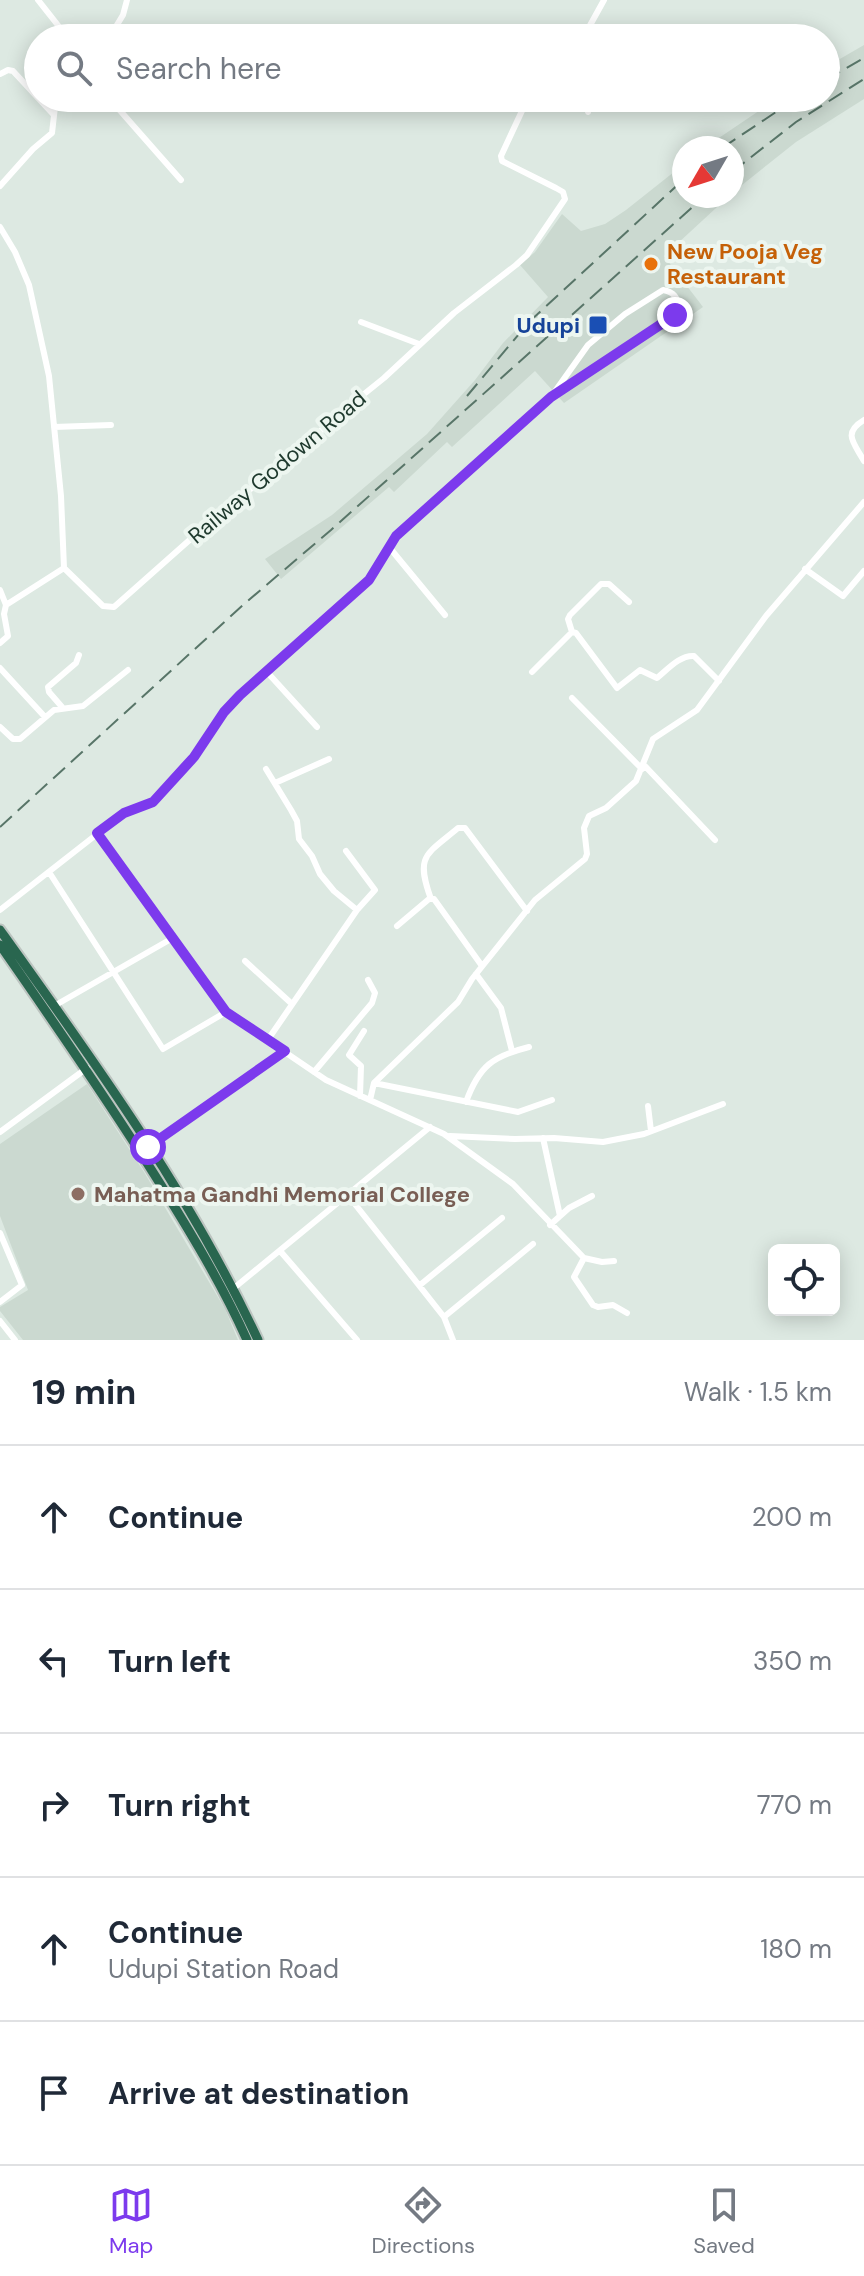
<!DOCTYPE html>
<meta charset="utf-8">
<style>
body{margin:0;font-family:"DM Sans",sans-serif;background:#f2f2f3;color:#1f2937}
.controls{position:absolute;right:24px;bottom:24px;display:grid;overflow:hidden;border-radius:12px;box-shadow:0 4px 20px #0003}
.controls button{width:72px;height:72px;display:grid;place-items:center;padding:0;border:0;border-bottom:2px solid #e0e1e3;background:#fff;color:#1f2937;font:40px sans-serif}
.compass{position:absolute;left:672px;top:136px;width:72px;height:72px;border-radius:50%;background:#fff;box-shadow:0 4px 20px #0003;rotate:231deg}
.stop{position:absolute;width:24px;height:24px;margin:-18px;border:6px solid #7c3aed;border-radius:50%;background:#fff}
.stop.end{background:#7c3aed;border-color:#fff;box-shadow:0 2px 8px #0008}
.list{margin:0;padding:0;list-style:none}
h2{display:flex;justify-content:space-between;align-items:center;height:104px;margin:0;padding:0 32px;font-size:34px}
h2 small{font-size:26px;font-weight:400;color:#747a83}
.list li{display:grid;grid-template-columns:52px 1fr auto;gap:24px;align-items:center;box-sizing:border-box;height:144px;padding:0 32px;border-top:2px solid #e0e1e3}
.list b{display:block;font-size:30px;white-space:nowrap}
.list p{margin:0;font-size:26px;white-space:nowrap;color:#747a83}
.list em{font-size:26px;font-style:normal;color:#747a83}
.icon{flex:none;width:44px;height:44px;fill:none;stroke:currentColor;stroke-width:2;stroke-linecap:round;stroke-linejoin:round}
.map{position:relative;flex:none;width:864px;height:1340px;overflow:hidden}
.search{position:absolute;background:#fff;box-shadow:0 4px 20px #0003;left:24px;right:24px;top:24px;height:88px;display:flex;align-items:center;gap:20px;box-sizing:border-box;padding:0 28px;border-radius:44px;color:#747a83;font-size:30px}
.sheet{height:824px;background:#fff}
nav{display:flex;justify-content:space-around;align-items:center;box-sizing:border-box;height:112px;border-top:2px solid #e0e1e3;background:#fff;font-size:22px;color:#747a83}
nav a{display:grid;justify-items:center;gap:4px}
nav .on{color:#7c3aed}
.map>svg:first-child{display:block}
</style>
<div class="map">
<svg width="864" height="1340" viewBox="0 0 864 1340">
<rect width="100%" height="100%" fill="#dde9e2"/>
<path fill="#cbd9d0" d="M864 45V99L796 142 732 193V148H704L778 98H826V67Z
M684 164V196H729L664 256 703 307 564 403 535 371 452 447 447 442 394 492 389 487 281 579 265 559 332 515 427 434 475 380 503 343 548 297 520 265 535 252 562 214 581 231 605 224 626 210Z
M87 1084 144 1172 225 1309 238 1340H23L0 1311V1307L28 1290 0 1216V1144Z"/>
<g fill="none" stroke-linecap="round" stroke-linejoin="round">
<g stroke="#bcc4c0" stroke-width="13">
<path id="highway" d="M0 930C94 1061 190 1194 258 1340
M0 945C53 1021 105 1096 154 1174 188 1228 221 1282 247 1340"/>
</g>
<path stroke="#fff" stroke-width="6" d="M38 0 68 38
M109 38 123 15 127 0
M583 38 604 0
M0 74 8 70 13 71 38 98
M38 98 53 114
M109 98 181 180
M581 98 586 102 588 112
M0 186 33 149 52 133 56 98
M0 227 15 252 29 285 49 376 61 496 64 568
M361 322 419 344
M864 420C842 433 854 443 864 461
M54 427 111 425
M389 547 445 615
M64 568 103 606 114 607 220 513 301 449 338 415 384 378 454 313 516 265 527 255 565 199 563 192 556 188 502 161 501 156 528 98
M805 569 843 596 864 571
M0 590 6 605
M572 632 568 619 570 615 601 584H609L629 602
M0 643 8 636 4 614 6 605 64 568
M0 668 45 717
M267 672 317 727
M532 672 572 632 576 633 617 688 640 670 657 678C668 669 680 655 694 656L719 681
M572 698 642 769
M62 707 49 692 48 687 76 663 79 655
M0 727 13 739H20L54 710 83 706 128 670
M644 765 715 840
M266 769 291 810 297 821 299 839 312 856 320 874 334 891 357 910
M275 783 329 759
M97 833 171 939 226 1012 326 1080 444 1134 513 1184 584 1258 602 1262 614 1261
M49 872 163 1049 226 1012
M431 899C415 855 426 855 458 828H465L527 911
M0 910 124 813 153 802 194 757 224 712 240 695 369 580 396 536 551 397 675 315 679 307C677 297 674 292 663 290L625 314 588 345 551 397
M397 926 429 899H434L482 966
M245 961 292 1004
M476 974 501 1008 512 1051
M54 1006 171 939
M267 1041 357 910 375 890 346 851
M314 1072 372 1003 375 993 368 980
M374 1083 518 1112 552 1100
M360 1096 361 1066 349 1055 364 1031
M370 1100 374 1083 458 1002 472 979 535 900 585 859 587 854 584 828 589 816 606 808 636 781 653 739 697 710 766 616 864 502
M466 1102C479 1066 493 1056 529 1047
M648 1106 651 1131
M0 1132 87 1068
M450 1136 515 1139 554 1138 603 1142 644 1134 723 1104
M543 1138 560 1216
M148 1147 285 1051
M347 1194 444 1317 453 1340
M550 1225 569 1208 592 1196
M0 1233 22 1285 0 1302
M281 1252 357 1340
M584 1258 574 1277 593 1305 598 1307 613 1305 627 1313
M420 1285 502 1218
M234 1288 430 1127
M444 1317 533 1244
M0 1321 15 1340"/>
<use href="#highway" stroke="#29664f" stroke-width="9"/>
<path stroke="#587568" stroke-width="2" stroke-dasharray="16 8" stroke-linecap="butt" d="M826 80 864 58
M722 148 797 98
M732 172 796 122 864 79
M467 396 529 322 684 179
M0 827 243 605 331 530 705 196"/>
</g>
<g fill="none" stroke-linecap="round" stroke-linejoin="round">
<path stroke="#7c3aed" stroke-width="10" d="M148 1147 285 1051 226 1012 97 833 124 813 153 802 194 757 224 712 240 695 369 580 396 536 551 397 675 315"/>
</g>
<circle fill="#e8710a" stroke="#edf6f0" stroke-width="3" cx="651" cy="264" r="8"/>
<rect fill="#1a4fb4" stroke="#edf6f0" stroke-width="3" x="588" y="315" width="20" height="20" rx="4"/>
<circle fill="#8d6e63" stroke="#edf6f0" stroke-width="3" cx="78" cy="1194" r="8"/>
<g text-anchor="middle" dominant-baseline="central" stroke-width="8" stroke-linejoin="round" paint-order="stroke">
<g font-size="22" font-weight="bold" fill="#c56008" stroke="#edf6f0" text-anchor="start">
<text x="667" y="251">New Pooja Veg<tspan x="667" dy="25">Restaurant</tspan></text>
</g>
<g font-size="22" font-weight="bold" fill="#164399" stroke="#edf6f0" text-anchor="end">
<text x="580" y="325">Udupi</text>
</g>
<g font-size="22" fill="#1e392d" stroke="#edf6f0">
<text transform="translate(277 467) rotate(-40)">Railway Godown Road</text>
</g>
<g font-size="22" font-weight="bold" fill="#785e54" stroke="#edf6f0" text-anchor="start">
<text x="94" y="1194">Mahatma Gandhi Memorial College</text>
</g>
</g>
</svg>
<div class="controls">
<button><svg class="icon" aria-label="locate" viewBox="0 0 24 24"><circle cx="12" cy="12" r="6"/><path d="M12 2v4M12 18v4M2 12h4M18 12h4"/></svg></button>
</div>
<svg class="compass" viewBox="-18 -18 36 36"><path d="M0-13l5 13h-10z" fill="#e53935"/><path d="M0 13l5-13h-10z" fill="#747a83"/></svg>
<div class="stop" style="left:148px;top:1147px"></div>
<div class="stop end" style="left:675px;top:315px"></div>
<div class="search"><svg class="icon" aria-label="search" viewBox="0 0 24 24"><circle cx="10" cy="10" r="6"/><path d="M15 15l6 6"/></svg>Search here</div>
</div>
<section class="sheet">
<h2>19 min<small>Walk · 1.5 km</small></h2>
<ul class="list">
<li><svg class="icon" aria-label="ahead" viewBox="0 0 24 24"><path d="M12 20V5M6 11l6-6 6 6"/></svg><div><b>Continue</b></div><em>200 m</em></li>
<li><svg class="icon" aria-label="left" viewBox="0 0 24 24"><path d="M17 20v-9H6M10 6l-5 5 5 5"/></svg><div><b>Turn left</b></div><em>350 m</em></li>
<li><svg class="icon" aria-label="right" viewBox="0 0 24 24"><path d="M7 20v-9h11M14 6l5 5-5 5"/></svg><div><b>Turn right</b></div><em>770 m</em></li>
<li><svg class="icon" aria-label="ahead" viewBox="0 0 24 24"><path d="M12 20V5M6 11l6-6 6 6"/></svg><div><b>Continue</b><p>Udupi Station Road</p></div><em>180 m</em></li>
<li><svg class="icon" aria-label="arrive" viewBox="0 0 24 24"><path d="M6 21V4h12l-3 4 3 4H6"/></svg><div><b>Arrive at destination</b></div></li>
</ul>
</section>
<nav>
<a class="on"><svg class="icon" aria-label="map" viewBox="0 0 24 24"><path d="M3 6l6-2 6 2 6-2v14l-6 2-6-2-6 2zM9 4v14M15 6v14"/></svg>Map</a>
<a><svg class="icon" aria-label="directions" viewBox="0 0 24 24"><path d="M12 3l9 9-9 9-9-9zM9 14v-3h6M13 9l2 2-2 2"/></svg>Directions</a>
<a><svg class="icon" aria-label="saved" viewBox="0 0 24 24"><path d="M7 4h10v16l-5-4-5 4z"/></svg>Saved</a>
</nav>
